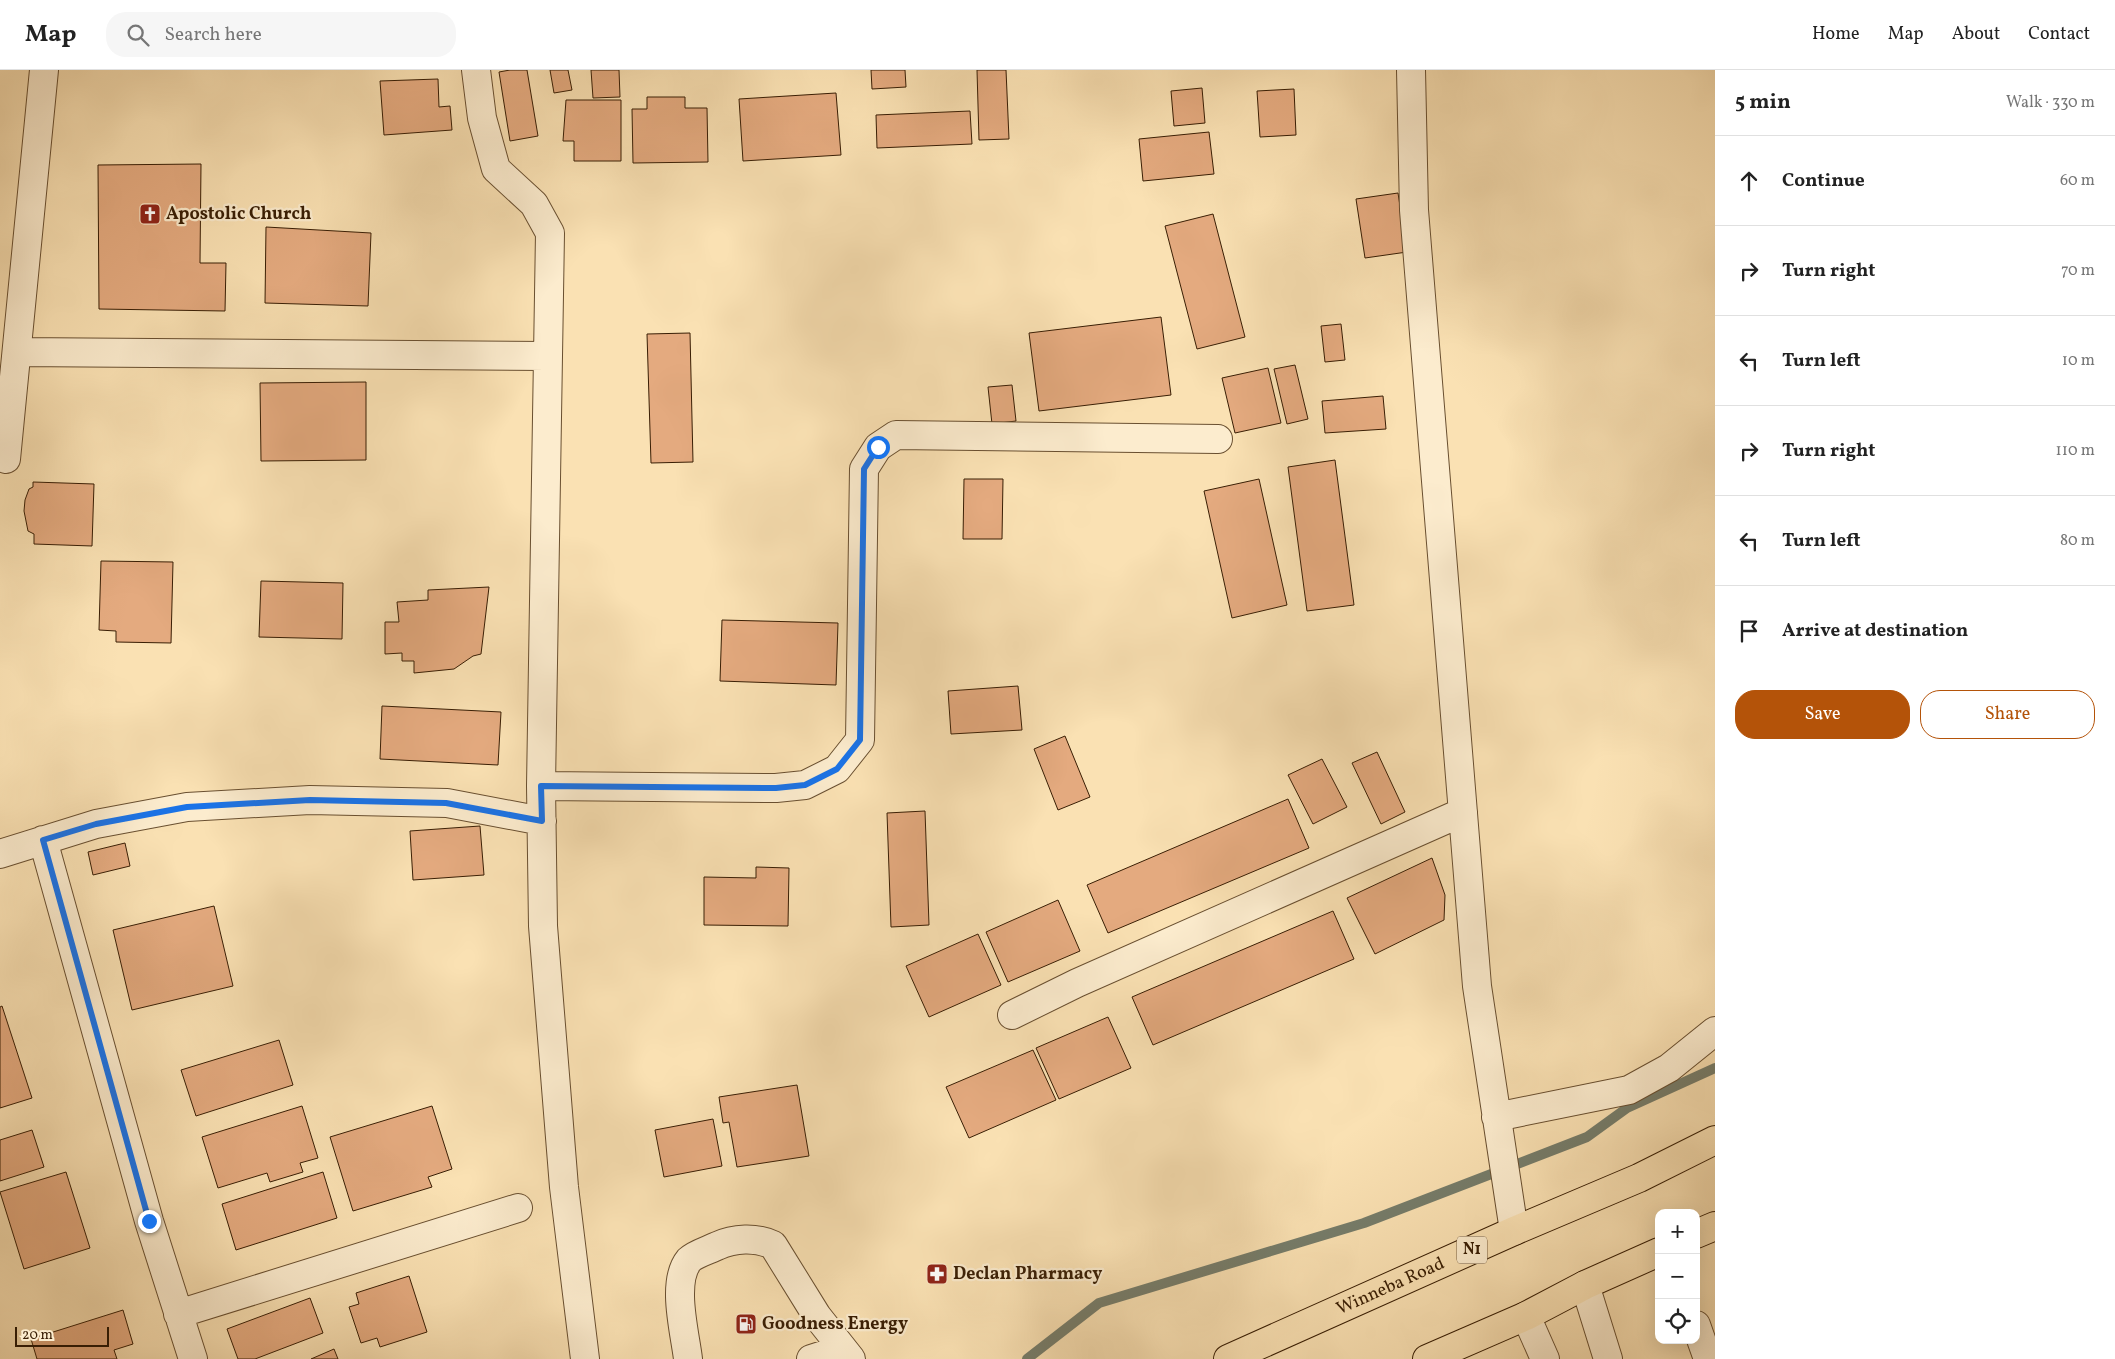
<!DOCTYPE html>
<meta charset="utf-8">
<style>
body{margin:0;font-family:Vollkorn,serif;background:#f6f6f6;color:#222}
.controls{position:absolute;right:15px;bottom:15px;display:grid;overflow:hidden;border-radius:10px;box-shadow:0 5px 20px #0002}
.controls button{width:45px;height:45px;display:grid;place-items:center;padding:0;border:0;border-bottom:1px solid #e0e0e0;background:#fff;color:#222;font:25px sans-serif}
.scale{position:absolute;left:15px;bottom:12px;width:94px;box-sizing:border-box;padding-left:5px;border:2px solid #391e04;border-top:0;font-size:14px;line-height:18px;white-space:nowrap;color:#391e04;-webkit-text-stroke:4px #fcecce;paint-order:stroke}
.stop{position:absolute;width:15px;height:15px;margin:-11px;border:4px solid #1a73e8;border-radius:50%;background:#fff}
.stop.end{background:#1a73e8;border-color:#fff;box-shadow:0 1px 5px #0008}
.list{margin:0;padding:0;list-style:none}
h2{display:flex;justify-content:space-between;align-items:center;height:65px;margin:0;padding:0 20px;font-size:21px}
h2 small{font-size:16px;font-weight:400;color:#767676}
.list li{display:grid;grid-template-columns:32px 1fr auto;gap:15px;align-items:center;box-sizing:border-box;height:90px;padding:0 20px;border-top:1px solid #e0e0e0}
.list b{display:block;font-size:19px;white-space:nowrap}
.list em{font-size:16px;font-style:normal;color:#767676}
.actions{display:flex;gap:10px;padding:15px 20px}
.actions a{flex:1;padding:11px 0;border:1px solid #b45309;border-radius:20px;text-align:center;font-size:18px;color:#b45309}
.actions .main{background:#b45309;color:#fff}
.icon{flex:none;width:28px;height:28px;fill:none;stroke:currentColor;stroke-width:2;stroke-linecap:round;stroke-linejoin:round}
.map{position:relative;flex:none;width:1715px;height:1289px;overflow:hidden}
header{display:flex;align-items:center;gap:30px;box-sizing:border-box;height:70px;padding:0 25px;background:#fff;border-bottom:1px solid #e0e0e0}
header strong{font-size:24px}
nav{display:flex;gap:28px;margin-inline-start:auto;font-size:18px}
.search{width:350px;height:45px;background:#f6f6f6;display:flex;align-items:center;gap:12px;box-sizing:border-box;padding:0 18px;border-radius:20px;color:#767676;font-size:19px}
main{display:flex}
aside{flex:1;background:#fff}
.map>svg:first-child{display:block}
</style>
<header>
<strong>Map</strong>
<div class="search"><svg class="icon" aria-label="search" viewBox="0 0 24 24"><circle cx="10" cy="10" r="6"/><path d="M15 15l6 6"/></svg>Search here</div>
<nav><a>Home</a><a>Map</a><a>About</a><a>Contact</a></nav>
</header>
<main>
<div class="map">
<svg width="1715" height="1289" viewBox="0 0 1715 1289">
<rect width="100%" height="100%" fill="#fae1b3"/>
<filter id="stains"><feTurbulence type="fractalNoise" baseFrequency=".004" numOctaves="4"/><feColorMatrix values="0 0 0 0 .2 0 0 0 0 .09 0 0 0 0 .02 0 0 0 .5 -.17"/></filter>
<radialGradient id="worn" r=".72"><stop offset=".6" stop-color="#630" stop-opacity="0"/><stop offset="1" stop-color="#630" stop-opacity=".3"/></radialGradient>
<g fill="none" stroke-linecap="round" stroke-linejoin="round">
<path stroke="#767d6b" stroke-width="10" d="M1027 1289 1099 1233 1364 1153 1587 1067 1627 1038 1715 998"/>
</g>
<path fill="#e4aa7f" stroke="#391e04" d="M510 0H527L538 66 510 71 499 2Z
M550 0H568L572 20 554 23Z
M591 0H619L620 27 593 28Z
M871 0H905L906 17 872 19Z
M977 0H1006L1009 69 979 70Z
M438 9 439 37 450 36 452 60 384 65 380 11Z
M1202 18 1205 53 1174 56 1171 21Z
M1294 19 1296 65 1260 67 1257 21Z
M836 23 841 85 743 91 739 29Z
M647 27H685V38H707L708 92 633 93 632 39H647Z
M566 30H621V91H574V71H563Z
M970 41 972 74 877 78 876 45Z
M1209 62 1214 104 1143 111 1139 69Z
M201 94 200 193H226L225 241 99 239 98 95Z
M1398 123 1407 182 1365 188 1356 129Z
M1213 144 1245 267 1197 279 1165 156Z
M266 157 371 163 368 236 265 233Z
M1161 247 1171 325 1039 341 1029 263Z
M1341 254 1345 290 1325 292 1321 256Z
M690 263 693 392 651 393 647 264Z
M1295 295 1308 349 1287 354 1274 299Z
M1268 298 1281 353 1235 363 1222 308Z
M366 312V390L261 391 260 313Z
M1012 315 1016 351 992 354 988 317Z
M1383 326 1386 359 1325 363 1322 331Z
M1335 390 1354 535 1307 541 1288 397Z
M964 409H1003L1002 469H963Z
M1259 409 1287 535 1232 548 1204 421Z
M33 412 94 414 92 476 34 474V464L28 461 24 441 25 430 29 419 33 417Z
M101 491 173 492 171 573 116 572V561L99 560Z
M261 511 343 513 342 569 259 567Z
M489 517 481 584 473 586 454 599 414 603V591H402V583L385 584V552H399L397 532 428 530V520Z
M722 550 838 553 836 615 720 611Z
M1018 616 1022 660 951 664 948 621Z
M382 636 501 642 498 695 380 689Z
M1065 666 1090 727 1058 740 1034 679Z
M1377 682 1405 742 1381 754 1352 693Z
M1322 689 1347 737 1313 754 1288 705Z
M1288 729 1309 778 1108 863 1087 815Z
M925 741 929 855 891 857 887 743Z
M480 756 484 805 413 810 410 761Z
M125 773 130 796 93 805 88 782Z
M1432 788 1445 825 1444 850 1375 884 1347 828Z
M756 797 789 798 788 856 704 855V807L756 808Z
M1058 830 1080 881 1008 912 986 862Z
M214 836 233 916 132 940 113 860Z
M1333 841 1354 889 1153 975 1132 927Z
M978 864 1001 915 929 947 906 896Z
M2 936 32 1028 0 1038V937Z
M1108 947 1131 998 1059 1029 1036 978Z
M279 970 293 1015 196 1046 181 1000Z
M1033 980 1056 1030 969 1068 946 1017Z
M797 1015 809 1086 737 1097 729 1052 723 1053 719 1027Z
M302 1036 318 1088 300 1093 303 1102 270 1112 267 1103 218 1118 202 1067Z
M432 1036 452 1099 428 1107 432 1117 353 1141 330 1067Z
M713 1049 722 1096 664 1107 655 1060Z
M32 1060 44 1097 0 1111V1070Z
M66 1102 90 1178 24 1199 0 1122Z
M323 1102 337 1148 236 1180 222 1134Z
M409 1206 427 1262 380 1277 377 1268 361 1273 349 1237 359 1234 356 1223Z
M310 1228 323 1263 255 1289H238L227 1259Z
M123 1240 133 1274 114 1280 117 1289H37L31 1269Z
M334 1279 338 1289H311Z"/>
<g fill="none" stroke-linecap="round" stroke-linejoin="round">
<g stroke="#694f30" stroke-width="30">
<path id="minor" d="M476 0 482 48 496 99 534 134 550 163 541 716 543 856 564 1117 585 1289
M1411 0 1414 140 1477 916 1514 1161
M17 282 547 286
M6 389 44 0
M541 716 776 718 805 715 837 699 860 670 864 399 878 377 896 365 1218 369
M43 770 149 1151 193 1289
M0 784 96 754 187 737 310 730 447 733 542 751
M1012 945 1077 913 1463 742
M1496 1047 1629 1020 1669 998 1715 961
M1585 1215 1608 1289
M178 1244 518 1138
M1526 1246 1545 1289
M1696 1255 1708 1289
M688 1289C685 1263 671 1212 689 1190 695 1184 709 1180 717 1176 734 1168 756 1167 773 1175L817 1246 851 1289
M811 1289 842 1279"/>
</g>
<g stroke="#391e04" stroke-width="30">
<g id="highway">
<path d="M1696 1164 1715 1156"/>
<path id="s1" d="M1228 1289 1514 1161 1639 1108 1715 1070"/>
<path d="M1427 1289 1526 1246 1585 1215 1659 1182"/>
</g>
</g>
<use href="#minor" stroke="#fcecce" stroke-width="28"/>
<use href="#highway" stroke="#fae1b3" stroke-width="28"/>
</g>
<g fill="none" stroke-linecap="round" stroke-linejoin="round">
<path stroke="#1a73e8" stroke-width="6" d="M149 1151 43 770 96 754 187 737 310 730 446 733 542 751 541 716 776 718 805 715 837 699 860 670 864 399 878 377"/>
</g>
<defs>
<g id="church-square" transform="scale(1.125)"><rect x="-9" y="-9" width="18" height="18" rx="4" fill="#8f2418" stroke="#fcecce"/><path d="M-1.2-6h2.4v3.5h3.3v2.4h-3.3V6h-2.4V-.1h-3.3v-2.4h3.3Z" fill="#fff"/></g>
<g id="pharmacy-square" transform="scale(1.125)"><rect x="-9" y="-9" width="18" height="18" rx="4" fill="#8f2418" stroke="#fcecce"/><path d="M-2-6h4v4h4v4h-4v4h-4v-4h-4v-4h4Z" fill="#fff"/></g>
<g id="fuel-square" transform="scale(1.125)"><rect x="-9" y="-9" width="18" height="18" rx="4" fill="#8f2418" stroke="#fcecce"/><path d="M-5.5-6h7V0h2V4h1.3V-2.5L3-4.5l.8-.8L6-3V5H2.5V1h-1V6h-7ZM-4.2-4.7v3.2H.2V-4.7Z" fill="#fff"/></g>
</defs>
<g fill-rule="evenodd">
<use href="#church-square" x="150" y="144"/>
<use href="#pharmacy-square" x="937" y="1204"/>
<use href="#fuel-square" x="746" y="1254"/>
</g>
<g text-anchor="middle" dominant-baseline="central" stroke-width="4.5" stroke-linejoin="round" paint-order="stroke">
<rect fill="#fcecce" stroke="#745c41" stroke-width="1" x="1457" y="1166.5" width="30" height="27" rx="4"/>
<g font-size="16" font-weight="bold" fill="#391e04">
<text x="1472" y="1180">N1</text>
</g>
<g font-size="18" font-weight="bold" fill="#391e04" stroke="#fcecce" text-anchor="start">
<text x="166" y="144">Apostolic Church</text>
<text x="953" y="1204">Declan Pharmacy</text>
<text x="762" y="1254">Goodness Energy</text>
</g>
<g font-size="18" fill="#391e04" stroke="#fcecce">
<text stroke="none"><textPath href="#s1" startOffset="178">Winneba Road</textPath></text>
</g>
</g>
<rect width="100%" height="100%" filter="url(#stains)"/>
<rect width="100%" height="100%" fill="url(#worn)"/>
</svg>
<div class="controls">
<button>+</button>
<button>−</button>
<button><svg class="icon" aria-label="locate" viewBox="0 0 24 24"><circle cx="12" cy="12" r="6"/><path d="M12 2v4M12 18v4M2 12h4M18 12h4"/></svg></button>
</div>
<div class="scale">20 m</div>
<div class="stop" style="left:878px;top:377px"></div>
<div class="stop end" style="left:149px;top:1151px"></div>
</div>
<aside>
<h2>5 min<small>Walk · 330 m</small></h2>
<ul class="list">
<li><svg class="icon" aria-label="ahead" viewBox="0 0 24 24"><path d="M12 20V5M6 11l6-6 6 6"/></svg><div><b>Continue</b></div><em>60 m</em></li>
<li><svg class="icon" aria-label="right" viewBox="0 0 24 24"><path d="M7 20v-9h11M14 6l5 5-5 5"/></svg><div><b>Turn right</b></div><em>70 m</em></li>
<li><svg class="icon" aria-label="left" viewBox="0 0 24 24"><path d="M17 20v-9H6M10 6l-5 5 5 5"/></svg><div><b>Turn left</b></div><em>10 m</em></li>
<li><svg class="icon" aria-label="right" viewBox="0 0 24 24"><path d="M7 20v-9h11M14 6l5 5-5 5"/></svg><div><b>Turn right</b></div><em>110 m</em></li>
<li><svg class="icon" aria-label="left" viewBox="0 0 24 24"><path d="M17 20v-9H6M10 6l-5 5 5 5"/></svg><div><b>Turn left</b></div><em>80 m</em></li>
<li><svg class="icon" aria-label="arrive" viewBox="0 0 24 24"><path d="M6 21V4h12l-3 4 3 4H6"/></svg><div><b>Arrive at destination</b></div></li>
</ul>
<div class="actions"><a class="main">Save</a><a>Share</a></div>
</aside>
</main>
